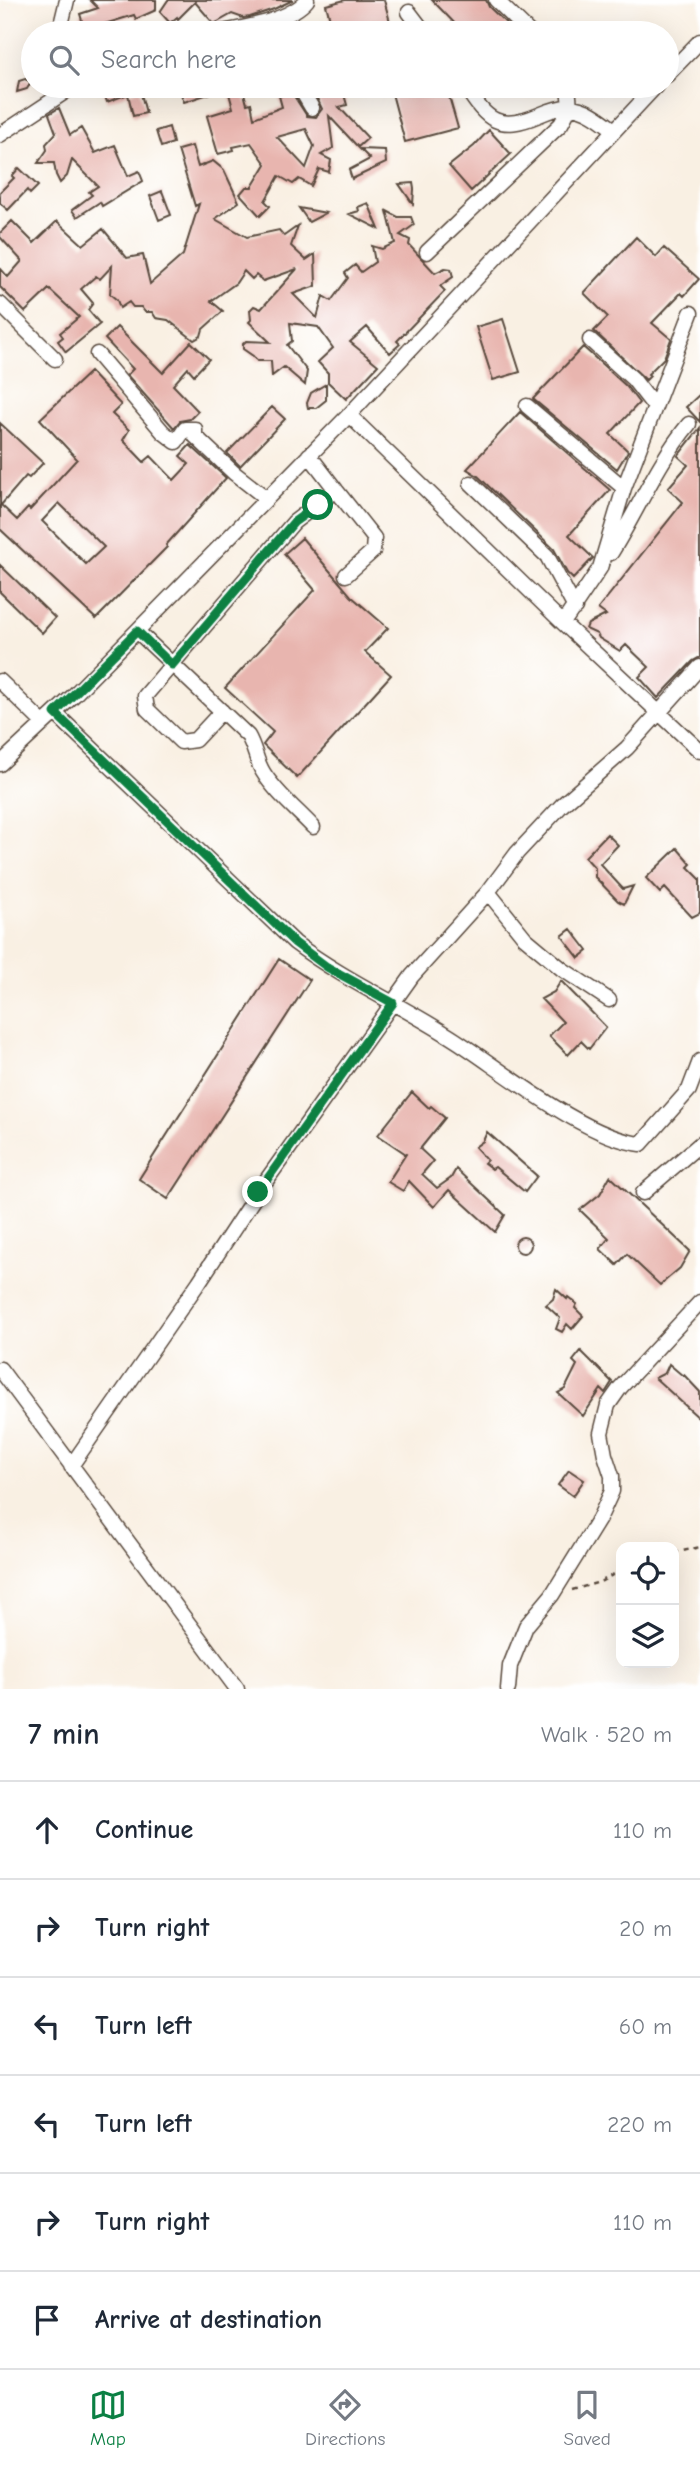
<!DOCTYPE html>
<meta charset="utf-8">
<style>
body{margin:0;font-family:"Comic Neue",sans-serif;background:#f6f6f7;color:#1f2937}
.controls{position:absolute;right:21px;bottom:21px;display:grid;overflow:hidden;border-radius:14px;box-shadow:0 7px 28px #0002}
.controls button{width:63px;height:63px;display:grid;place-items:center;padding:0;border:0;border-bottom:2px solid #e0e1e3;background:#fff;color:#1f2937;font:35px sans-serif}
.stop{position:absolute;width:21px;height:21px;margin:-16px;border:5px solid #0b8043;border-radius:50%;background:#fff}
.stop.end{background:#0b8043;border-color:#fff;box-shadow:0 2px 7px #0008}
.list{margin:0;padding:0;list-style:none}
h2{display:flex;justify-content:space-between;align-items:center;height:91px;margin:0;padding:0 28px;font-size:30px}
h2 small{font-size:23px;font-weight:400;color:#747a83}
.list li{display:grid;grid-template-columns:46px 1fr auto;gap:21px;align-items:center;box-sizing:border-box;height:98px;padding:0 28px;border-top:2px solid #e0e1e3}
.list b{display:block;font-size:26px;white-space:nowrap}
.list em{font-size:23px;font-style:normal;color:#747a83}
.icon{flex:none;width:38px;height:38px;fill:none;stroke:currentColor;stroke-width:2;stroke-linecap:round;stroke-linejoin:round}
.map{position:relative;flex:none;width:700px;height:1689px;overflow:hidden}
.search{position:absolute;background:#fff;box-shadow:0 7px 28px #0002;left:21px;right:21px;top:21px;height:77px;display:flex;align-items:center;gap:18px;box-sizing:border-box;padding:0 24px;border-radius:38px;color:#747a83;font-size:26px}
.sheet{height:679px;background:#fff}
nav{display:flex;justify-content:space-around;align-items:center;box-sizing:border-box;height:98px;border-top:2px solid #e0e1e3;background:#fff;font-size:19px;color:#747a83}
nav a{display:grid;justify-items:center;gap:4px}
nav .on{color:#0b8043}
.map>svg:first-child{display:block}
</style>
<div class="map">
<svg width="700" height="1689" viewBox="0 0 700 1689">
<rect width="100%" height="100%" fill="#fff"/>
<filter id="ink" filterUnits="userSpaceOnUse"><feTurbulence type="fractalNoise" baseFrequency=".0143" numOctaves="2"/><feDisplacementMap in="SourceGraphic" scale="14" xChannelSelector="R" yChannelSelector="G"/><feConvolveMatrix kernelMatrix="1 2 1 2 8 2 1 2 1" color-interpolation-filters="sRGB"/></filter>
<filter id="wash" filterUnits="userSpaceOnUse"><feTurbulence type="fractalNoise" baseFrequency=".00686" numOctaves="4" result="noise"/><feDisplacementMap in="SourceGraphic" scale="28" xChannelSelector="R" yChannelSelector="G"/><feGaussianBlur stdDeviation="1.57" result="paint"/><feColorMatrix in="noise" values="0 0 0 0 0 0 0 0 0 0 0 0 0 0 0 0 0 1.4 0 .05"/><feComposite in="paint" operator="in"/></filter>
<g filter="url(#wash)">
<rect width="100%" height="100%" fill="#f9f0e3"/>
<g id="blocks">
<path fill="#e8b5af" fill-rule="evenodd" d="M90 0H156V10L136 19 134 15 85 30 80 14 98 8Z
M168 0H293L274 9 250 17 243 18 232 14 214 24 195 2 178 19 177 17 170 23 160 12Z
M345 0H384L393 33H334L326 5Z
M432 0H486L489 7 516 33H464Z
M25 79 31 82 27 89 17 92 19 81Z
M101 86H125L128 94 140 90 146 113 133 116 128 94 107 102Z
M178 86H226L227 88 184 102Z
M227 86H242L247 104 251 103 254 118 282 107 279 96 292 93 307 116 316 117 322 109 315 94 321 92 319 86H338L340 92 343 91 347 105 339 107 368 138 358 147 329 116 333 148 321 155 331 160 329 172 319 169 311 186 299 179 293 184 279 176 265 201 270 206 260 216 240 194 246 187H252L266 164 251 143 233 147 234 150 218 154 207 116 233 108ZM306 129 314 146 306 168 277 137Z
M390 86H446L458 128 405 142Z
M59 108 70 135 81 128 95 153 115 145 128 176 139 171 143 181 102 206 100 202 77 217 72 210 92 195 89 192 98 186 72 160 67 176 60 183 56 175 54 163H38L47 150 46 144 56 133 49 114Z
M169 127 173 143 161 147 156 131Z
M489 130 511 154 471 191 449 166 474 146Z
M192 146 198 167 213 161 224 170 239 202 215 219 247 237 279 230 284 236 298 226 291 246 306 260 315 254 316 286 293 294 317 318 323 296 331 301 348 278 345 273 355 265 361 272 375 262 372 246 382 249 395 243 387 211 398 217H411L414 225 400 235 410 240 409 245 435 273 445 268 451 269 453 277 440 286 445 291 397 341 400 344 390 353 367 327 350 342 378 365 346 399 328 382V373L318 362 333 348 318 327 290 323 292 341 287 345 307 371 305 385 284 367 272 376 271 361H257L253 356 243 349V344L246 341 270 342 249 322 251 320 250 310 254 306 261 309 297 269 263 281 256 275 252 279 244 271 236 283 211 301 223 311 203 329 201 336 194 340 168 320 156 318 152 312H145L141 307H133L129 302 120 308 117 300 110 294 112 266 100 279 96 276 81 289 93 303 88 310 100 324 66 352 58 341 63 337 60 333 79 317 49 289 25 312 0 287V268L8 277 22 261 0 237V233L12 221 34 243 57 221 83 245 103 229 127 258 143 255 150 284 183 255 199 204 195 206 178 150Z
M360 149 385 150 386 163 352 179 349 170 370 159Z
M19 168 38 186 30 194 27 190 8 210 0 203V192L14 178 12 176Z
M413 183 414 189 413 204 399 184Z
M162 191 171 215 159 220 150 196Z
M368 203 379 229 349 214 359 211 358 207Z
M299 208 326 213 309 222Z
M636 237 656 257 664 248 699 279 684 296 681 293 652 323 671 339 664 358 648 374 650 376 646 380 594 331 608 317 584 293Z
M503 319 520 372 493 380 476 327Z
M117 327 163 373 191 342 209 359 194 375 188 368 173 385 198 411 190 419 180 421 174 428 127 375 133 369 105 339Z
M583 347 626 386 639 403 610 434 628 451 617 469 533 399Z
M90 372 121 405 112 414 129 430 123 440 144 462 151 456 174 480 189 464 180 456 190 445 226 478 166 545 167 547 96 619 0 529V423L43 463 29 478 26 476 1 505 17 520 28 508 30 510 77 459 40 419ZM59 503 104 547 86 564 42 521Z
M326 384V400L316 408H308L307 403 311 393Z
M700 394V422L686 407Z
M272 407 285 419 240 466 227 453Z
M520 412 610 490 569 535 593 558 573 579 567 573 554 549 478 476 467 469Z
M700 428V657L693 661 658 698 639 677 649 667 626 645 620 651 599 638 597 634 586 629 588 624 606 615 598 609 683 502 668 488 688 465 678 456Z
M302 538 351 596 388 628 365 652 391 675 297 778 263 745 273 732 225 688 315 590 284 554Z
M0 565 55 618 42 633 0 592Z
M607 834 618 845 600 864 623 889 633 886 624 904 618 901 595 877V868L585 857Z
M677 848 691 864 688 867 700 879V913L692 917 665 888 660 893 646 878Z
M571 929 588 951 579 958 562 936Z
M279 959 310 980 168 1199 139 1179Z
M561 981 606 1027 589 1049 581 1041 568 1055 549 1036 563 1022 541 999 554 992Z
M412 1092 429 1108 431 1106 445 1118 420 1149 433 1161 422 1174 437 1188 451 1178 456 1169 505 1215 495 1232 449 1190 434 1207 409 1181 403 1191 388 1182 406 1154 378 1135Z
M487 1132 537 1176 525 1192 495 1167 492 1169 484 1163 487 1160 475 1147 483 1141Z
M610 1176 690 1251 680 1268 660 1285 627 1254 617 1265 600 1249 609 1238 580 1210 600 1194Z
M515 1245a8 8 0 1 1 16 0a8 8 0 1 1-16 0Z
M556 1289 567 1299 568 1297 577 1304 575 1308 583 1316 572 1329 567 1324 562 1332 556 1329 560 1318 546 1305 553 1299Z
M581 1351 612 1382 605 1393 601 1389 583 1416 558 1393 565 1389 577 1365 573 1361Z
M669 1364 683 1376 684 1375 700 1392V1419L655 1378 665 1373Z
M569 1470 584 1480 573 1496 558 1485Z"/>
</g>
</g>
<g filter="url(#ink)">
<use href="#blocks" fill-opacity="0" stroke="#58483c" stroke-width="2"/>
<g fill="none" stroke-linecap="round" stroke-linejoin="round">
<g stroke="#58483c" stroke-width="17">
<path id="minor" d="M496 0 530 33
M409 12 425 33
M59 33 67 0
M217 33C242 28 290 21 307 0
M667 75 700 41
M299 86 312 108
M465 86C487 121 499 132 539 115 548 111 560 106 570 107 587 108 601 120 613 129
M0 135 74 86
M427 252 561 124 570 107 568 86
M0 304 55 359
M590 340 633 379 654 406
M97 354 163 432 176 442 185 429H195V436L234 473 266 498
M527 406 624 488
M349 415 563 623 700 751
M309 455 336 490
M471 483 547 556 575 608
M611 553C638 510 657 463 689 424
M563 623 600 568 624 488 691 313
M137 631 248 736C255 748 256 761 263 772 275 792 297 810 313 827
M0 681 43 723
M222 711 195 740 181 742 147 709 145 696 294 522 336 490 374 538 373 551 346 575
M55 713 295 943C347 982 406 1007 460 1043 507 1074 586 1138 641 1144L689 1090 700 1061
M0 764 74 695 349 415 656 86
M488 892 525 938 562 969 609 1000
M643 1193 700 1144
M0 1369 237 1689
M71 1466 199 1282 258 1192 412 976 488 892 517 853 562 805 627 748 700 667
M508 1689 510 1666 526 1626 552 1595 599 1519 612 1491V1476L605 1455 601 1433 608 1405 620 1388 700 1302"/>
</g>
<path stroke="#58483c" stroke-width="2.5" stroke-dasharray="5 5" stroke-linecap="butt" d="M674 1553 700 1547
M572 1590 600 1582 621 1570"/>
<use href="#minor" stroke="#fff" stroke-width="14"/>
</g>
</g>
<g fill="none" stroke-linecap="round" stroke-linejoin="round" filter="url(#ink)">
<path stroke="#0b8043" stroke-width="9" d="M258 1192 393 1003 327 967 295 943 55 713 137 631 172 665 294 522 318 505"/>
</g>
</svg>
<div class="controls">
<button><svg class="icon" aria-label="locate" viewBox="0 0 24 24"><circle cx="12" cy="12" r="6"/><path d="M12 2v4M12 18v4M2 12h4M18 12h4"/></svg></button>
<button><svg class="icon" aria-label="layers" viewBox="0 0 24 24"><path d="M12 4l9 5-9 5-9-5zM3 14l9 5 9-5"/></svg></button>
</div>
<div class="stop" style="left:318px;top:505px"></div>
<div class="stop end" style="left:258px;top:1192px"></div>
<div class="search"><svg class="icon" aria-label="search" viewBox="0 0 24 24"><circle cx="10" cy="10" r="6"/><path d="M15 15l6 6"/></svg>Search here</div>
</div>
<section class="sheet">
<h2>7 min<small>Walk · 520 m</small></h2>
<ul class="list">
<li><svg class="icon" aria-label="ahead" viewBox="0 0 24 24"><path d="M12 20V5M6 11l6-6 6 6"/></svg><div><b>Continue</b></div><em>110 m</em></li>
<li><svg class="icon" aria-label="right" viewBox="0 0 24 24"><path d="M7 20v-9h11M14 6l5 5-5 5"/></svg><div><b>Turn right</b></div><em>20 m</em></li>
<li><svg class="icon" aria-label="left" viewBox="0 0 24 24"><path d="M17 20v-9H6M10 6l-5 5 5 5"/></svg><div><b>Turn left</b></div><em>60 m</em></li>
<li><svg class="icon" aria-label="left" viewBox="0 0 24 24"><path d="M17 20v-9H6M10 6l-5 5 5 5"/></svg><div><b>Turn left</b></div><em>220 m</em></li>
<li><svg class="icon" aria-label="right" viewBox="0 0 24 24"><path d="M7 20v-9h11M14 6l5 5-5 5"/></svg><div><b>Turn right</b></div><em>110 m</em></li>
<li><svg class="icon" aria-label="arrive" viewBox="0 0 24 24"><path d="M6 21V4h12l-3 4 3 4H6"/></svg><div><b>Arrive at destination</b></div></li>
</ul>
</section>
<nav>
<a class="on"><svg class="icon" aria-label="map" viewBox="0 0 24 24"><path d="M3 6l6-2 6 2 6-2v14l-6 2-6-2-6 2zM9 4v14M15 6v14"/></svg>Map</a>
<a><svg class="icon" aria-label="directions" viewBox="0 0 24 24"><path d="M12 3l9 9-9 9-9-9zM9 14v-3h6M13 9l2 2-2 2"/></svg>Directions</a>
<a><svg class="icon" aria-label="saved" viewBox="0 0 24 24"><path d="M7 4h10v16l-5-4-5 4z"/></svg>Saved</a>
</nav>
